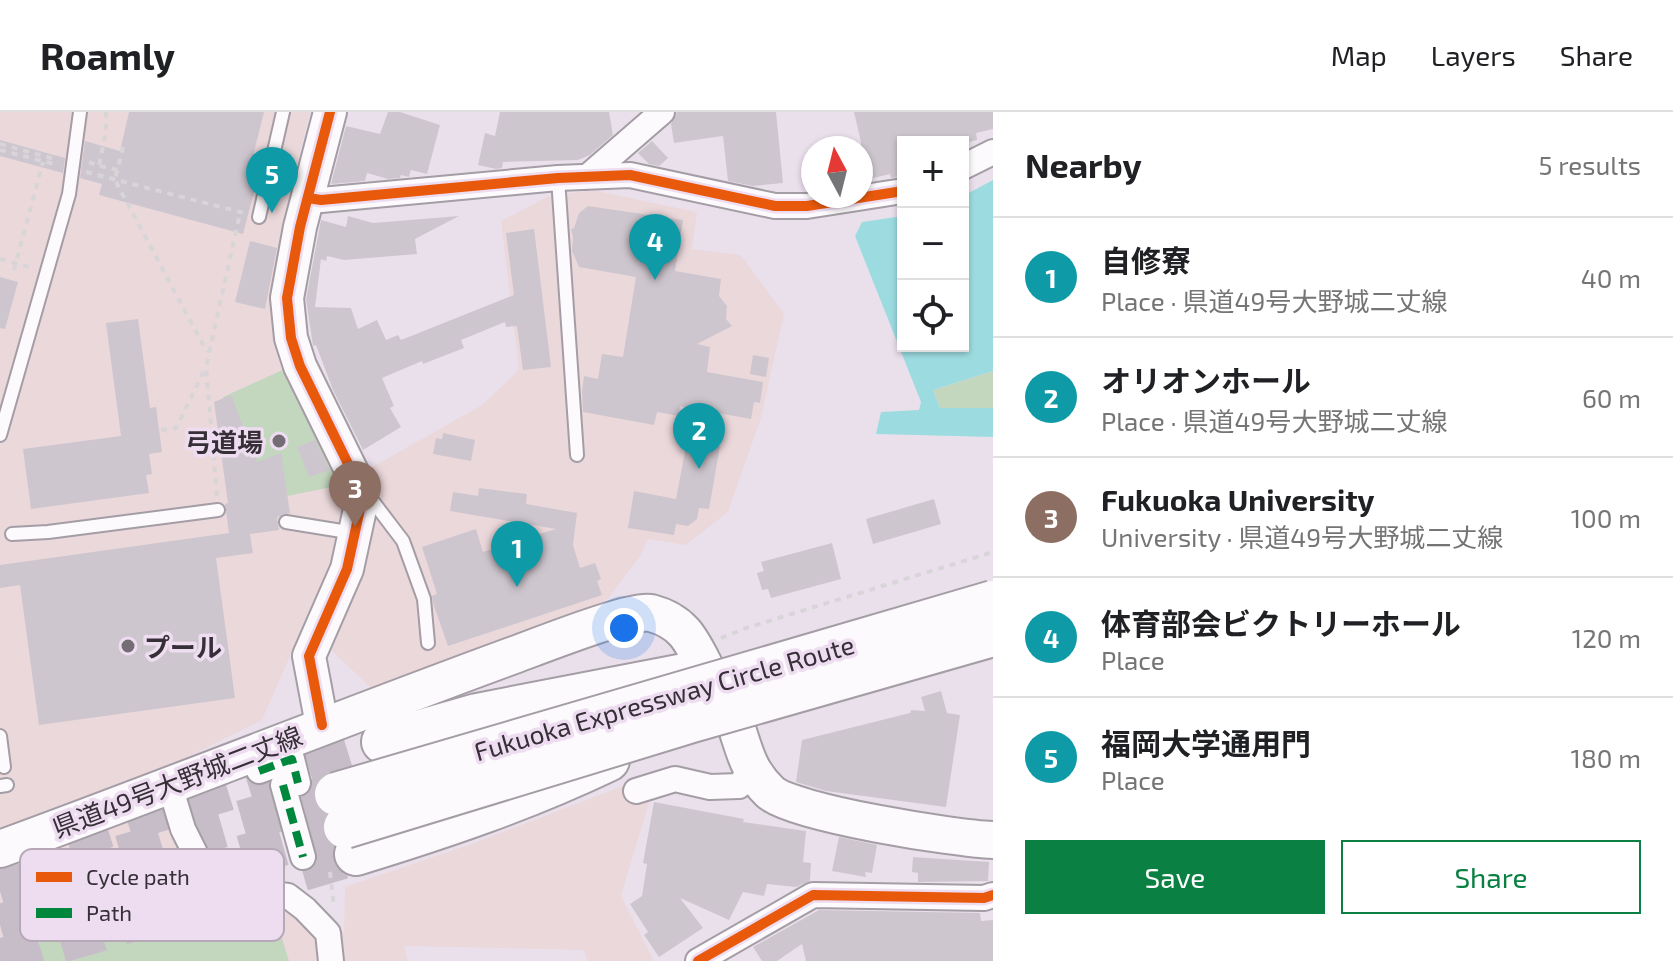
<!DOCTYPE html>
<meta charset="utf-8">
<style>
body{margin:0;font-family:"Exo 2","Noto Sans JP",sans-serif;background:#f2f2f2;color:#202124}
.controls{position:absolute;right:24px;top:24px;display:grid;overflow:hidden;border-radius:0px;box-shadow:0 2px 6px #0004}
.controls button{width:72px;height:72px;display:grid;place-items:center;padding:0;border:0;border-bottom:2px solid #e0e0e0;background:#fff;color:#202124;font:40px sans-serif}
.compass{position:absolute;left:801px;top:24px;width:72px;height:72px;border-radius:50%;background:#fff;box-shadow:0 2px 6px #0004;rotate:353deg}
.you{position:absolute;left:624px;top:516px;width:28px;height:28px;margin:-20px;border:6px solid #fff;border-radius:50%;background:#1a73e8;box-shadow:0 0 0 12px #1a73e833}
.badge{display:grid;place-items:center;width:52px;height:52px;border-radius:50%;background:#0b8043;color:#fff;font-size:26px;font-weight:700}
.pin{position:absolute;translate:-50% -66px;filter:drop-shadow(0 2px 4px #0008)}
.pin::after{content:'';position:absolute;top:42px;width:28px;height:24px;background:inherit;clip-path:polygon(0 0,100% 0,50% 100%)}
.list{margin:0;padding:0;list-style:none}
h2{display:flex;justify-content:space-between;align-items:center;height:104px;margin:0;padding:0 32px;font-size:34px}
h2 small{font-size:26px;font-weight:400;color:#757577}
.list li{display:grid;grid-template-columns:52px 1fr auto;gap:24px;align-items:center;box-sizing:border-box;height:120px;padding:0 32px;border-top:2px solid #e0e0e0}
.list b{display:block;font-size:30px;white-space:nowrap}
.list p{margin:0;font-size:26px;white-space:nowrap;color:#757577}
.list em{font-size:26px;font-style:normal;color:#757577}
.actions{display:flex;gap:16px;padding:24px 32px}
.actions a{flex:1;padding:18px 0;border:2px solid #0b8043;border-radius:0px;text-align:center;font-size:28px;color:#0b8043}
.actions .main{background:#0b8043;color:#fff}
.icon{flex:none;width:44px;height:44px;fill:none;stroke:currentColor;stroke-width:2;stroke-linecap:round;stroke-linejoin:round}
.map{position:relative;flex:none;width:993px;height:849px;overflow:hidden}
header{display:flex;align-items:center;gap:48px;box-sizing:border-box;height:112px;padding:0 40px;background:#fff;border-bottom:2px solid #e0e0e0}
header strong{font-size:38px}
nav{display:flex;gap:44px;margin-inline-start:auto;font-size:28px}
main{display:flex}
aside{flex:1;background:#fff}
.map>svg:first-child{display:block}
</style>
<header>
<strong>Roamly</strong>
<nav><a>Map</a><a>Layers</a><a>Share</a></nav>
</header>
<main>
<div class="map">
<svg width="993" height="849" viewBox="0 0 993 849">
<rect width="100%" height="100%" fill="#eae0ec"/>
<path fill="#ebd8db" d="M0 0H310L295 61 279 184V231L348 402 381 385 360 362 482 293 519 258 501 109 547 85 592 78 697 100 692 137 741 143 784 202 761 306 728 400 686 433 648 427 641 443 607 488 375 580 327 534 303 515 262 608 156 661 192 767 238 790 285 800 299 807 308 816 311 824 344 820 345 775 474 731 623 674 651 684 621 784 654 849H587L584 838 404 834 408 849H0Z"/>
<path fill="#c3d6be" d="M287 256 342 373 257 390 223 285Z
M993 259V296H940L933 278Z
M213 780 222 811 272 795 289 849H0V842Z"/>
<path fill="#9cdce1" d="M993 68V259L933 278 940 296H993V325L876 322 881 300 919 298 921 290 855 124 862 110 903 104V234H963V84Z"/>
<path fill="#cec6ce" d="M129 0H264L252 48 262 50 243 122 99 83 102 72 80 66 85 29 120 39Z
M388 0H400L440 13 427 62 411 58 409 65 401 63 400 66 388 67 367 61 365 69 331 72 346 14 380 22Z
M500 0H609L613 23 590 43 578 48 503 50 502 56 496 57 478 53 485 21 495 24Z
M677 0H776L783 71 753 74 728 69 723 24 674 31 671 12Z
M854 0H993V17L976 21 977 28 969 30H903V64L891 66 890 62 861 69V30Z
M0 28 65 46 63 61 0 44Z
M652 29 668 46 659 54 649 52 638 41Z
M280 54 292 57 288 79 275 76Z
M588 94 683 108 675 159 721 167 719 184 727 194 726 207 732 214 697 232 710 235 707 260 763 270 760 291 754 290 751 307 680 294 679 304 657 300 654 313 583 300 582 280 584 264 598 267 602 242 623 245 636 165 579 155 572 139 573 125 571 117 574 116 579 101Z
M348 104 373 111 459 104 415 127 417 142 344 148 327 144 326 149 321 147 315 195 351 196 358 217 377 208 386 228 398 223 401 228 514 183 506 121 534 117 551 255 523 258 517 214 506 215 505 210 461 228 464 236 423 252 422 249 382 266 394 294 390 296 401 315 363 338 333 278 316 233 313 234 306 187 321 108 346 115Z
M250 129 277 136 265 197 235 190Z
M0 165 18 170 5 217 0 216Z
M138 207 150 296 156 295 162 340 149 342 152 362 146 363 149 381 31 397 23 337 121 324 106 211Z
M753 243 769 246 766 265 750 262Z
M231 283 257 350 281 341 290 401 277 405 279 418 250 422 253 441 216 446 235 586 39 613 20 473 0 476V453L229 421 225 392 228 391 214 290Z
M443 321 475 328 471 349 433 342 436 326 442 327Z
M315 328 330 358 309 365 297 335Z
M687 329 720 334 709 397 699 396 697 407 688 414 676 412 674 423 628 416 634 379 676 387Z
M479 376 527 382 526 392 577 401 573 433 580 456 595 451 601 467 597 469 602 483 448 534 433 491 432 484 437 482 422 435 476 417 483 440 556 417 450 399 453 380 478 384Z
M934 387 941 412 873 432 866 407Z
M832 431 841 467 771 486 768 477 762 478 757 461 764 459 761 450Z
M941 579 947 601 960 603 946 695 826 679 796 670 802 628 910 601 911 598 925 599 921 585Z
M654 690 744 707 743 710 806 719 803 750 811 751 810 769 796 775 767 772 764 784 743 780 729 808 680 786 703 816 659 845 644 823 648 820 630 792 642 784 647 752 643 751Z
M839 725 877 733 872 761 865 760 866 765 832 759Z
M913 745 989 750 988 769 918 770V761L912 760Z
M819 798 980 801 981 809 993 808V849H806L802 832 777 849H762L753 835Z"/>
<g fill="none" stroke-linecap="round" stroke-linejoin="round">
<path stroke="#c6bdc8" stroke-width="42" stroke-dasharray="42 21" stroke-linecap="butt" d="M67 727 383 630
M0 779 336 682
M0 813 345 715
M0 848 356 742"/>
<g stroke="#a49da5" stroke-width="16">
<path id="lane" d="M558 66 577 343
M259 105 283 0
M0 323 69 82 80 0
M368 383 403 429 424 487 428 531
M286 410 354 421
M12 422 48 420 218 398
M0 624 4 655
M0 674 7 673"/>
</g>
<g stroke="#a49da5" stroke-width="28">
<path id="street" d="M963 55 993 40
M587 65 662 0
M308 86 321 88 558 66 630 63 775 94H807L903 79
M259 659 292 647 298 671
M283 673 303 745
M170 674 183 717 205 761 242 778 288 784 305 797 328 821 331 849
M636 679 675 667 710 675 739 674 751 658
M698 849 813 783 984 786 993 783"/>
</g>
<g stroke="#a49da5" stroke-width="36">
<path id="secondary" d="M322 613 309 544 347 457 360 397 356 368 300 254 291 226 287 186 300 115 330 0"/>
</g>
<g stroke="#a49da5" stroke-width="40">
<path id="primary" d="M0 737C172 674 342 606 514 543 536 535 634 496 651 501 685 510 692 530 707 559 714 573 725 586 731 600 744 632 744 655 770 680 792 701 957 727 993 728"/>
</g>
<g stroke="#a49da5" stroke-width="46">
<path id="highway" d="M383 630 477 603 694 561
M356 742C444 715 524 688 608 648"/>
</g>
<path stroke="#d8d5d8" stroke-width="4" stroke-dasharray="6 6" stroke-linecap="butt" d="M0 32 58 48
M123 35 115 68 207 240
M0 38 58 53
M89 50 99 54 106 19V0
M100 54 118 58
M86 60 244 101
M0 147 33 156
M14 158 43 50
M161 318 176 316 205 257
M217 384 206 255 240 101
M721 526 746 516 993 440
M267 758 286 756
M330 760 334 795"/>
<use href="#lane" stroke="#fcfafc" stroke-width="12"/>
<use href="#street" stroke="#fcfafc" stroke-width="24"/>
<use href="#secondary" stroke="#fcfafc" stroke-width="32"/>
<use href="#primary" stroke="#fcfafc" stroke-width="36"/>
<use href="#highway" stroke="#fcfafc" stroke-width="42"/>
<g stroke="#a49da5" stroke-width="46" stroke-linecap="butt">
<path id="highway-bridge" d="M336 682 993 490
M345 715 692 609 993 523"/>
</g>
<use href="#highway-bridge" stroke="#fcfafc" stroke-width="42"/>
<path stroke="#00873e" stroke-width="8" stroke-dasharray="16 8" stroke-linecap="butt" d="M259 659 292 647 298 671
M283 673 303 745"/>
<g stroke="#eedcf0" stroke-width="15">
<path id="cycleway" d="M308 86 321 88 558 66 630 63 775 94H807L903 79
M322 613 309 544 347 457 360 397 356 368 300 254 291 226 287 186 300 115 330 0
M698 849 813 783 984 786 993 783"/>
</g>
<use href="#cycleway" stroke="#e8590c" stroke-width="10"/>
</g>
<g fill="#756d76" stroke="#eedcf0" stroke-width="3">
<circle cx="279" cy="329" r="8"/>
<circle cx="128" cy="534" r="8"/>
</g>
<g text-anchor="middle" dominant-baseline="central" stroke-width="7" stroke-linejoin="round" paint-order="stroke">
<g font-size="26" font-weight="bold" fill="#362f37" stroke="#eedcf0" text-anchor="end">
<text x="263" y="329">弓道場</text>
<text x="144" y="534" text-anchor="start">プール</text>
</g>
<g font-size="26" fill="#362f37" stroke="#eedcf0">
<text transform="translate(664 585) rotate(-16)">Fukuoka Expressway Circle Route</text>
<text transform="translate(177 669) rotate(-21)">県道49号大野城二丈線</text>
</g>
</g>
<rect x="20" y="737" width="264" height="92" rx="12" fill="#eedcf0" stroke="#b7a8b8" stroke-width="2"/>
<rect x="36" y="760" width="36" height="10" fill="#e8590c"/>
<rect x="36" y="796" width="36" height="10" fill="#00873e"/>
<g font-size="22" fill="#362f37">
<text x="86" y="773">Cycle path</text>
<text x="86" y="809">Path</text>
</g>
</svg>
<div class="controls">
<button>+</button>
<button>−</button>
<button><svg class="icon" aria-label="locate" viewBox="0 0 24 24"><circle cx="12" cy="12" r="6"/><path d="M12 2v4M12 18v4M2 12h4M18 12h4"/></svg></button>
</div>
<svg class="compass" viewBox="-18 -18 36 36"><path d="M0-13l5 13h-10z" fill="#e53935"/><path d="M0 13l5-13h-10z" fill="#757577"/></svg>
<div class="you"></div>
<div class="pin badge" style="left:517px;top:475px;background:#0f9aa8">1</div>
<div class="pin badge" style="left:699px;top:357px;background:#0f9aa8">2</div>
<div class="pin badge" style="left:355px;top:415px;background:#8d6e63">3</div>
<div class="pin badge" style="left:655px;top:168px;background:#0f9aa8">4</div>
<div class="pin badge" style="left:272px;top:101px;background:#0f9aa8">5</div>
</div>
<aside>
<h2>Nearby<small>5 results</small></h2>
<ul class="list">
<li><span class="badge" style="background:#0f9aa8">1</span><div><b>自修寮</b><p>Place · 県道49号大野城二丈線</p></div><em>40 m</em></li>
<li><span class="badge" style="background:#0f9aa8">2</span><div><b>オリオンホール</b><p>Place · 県道49号大野城二丈線</p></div><em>60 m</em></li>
<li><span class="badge" style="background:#8d6e63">3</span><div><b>Fukuoka University</b><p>University · 県道49号大野城二丈線</p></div><em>100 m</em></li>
<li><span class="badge" style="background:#0f9aa8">4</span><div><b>体育部会ビクトリーホール</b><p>Place</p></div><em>120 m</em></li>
<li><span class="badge" style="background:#0f9aa8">5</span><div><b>福岡大学通用門</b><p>Place</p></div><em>180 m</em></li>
</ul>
<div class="actions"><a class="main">Save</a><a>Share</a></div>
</aside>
</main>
